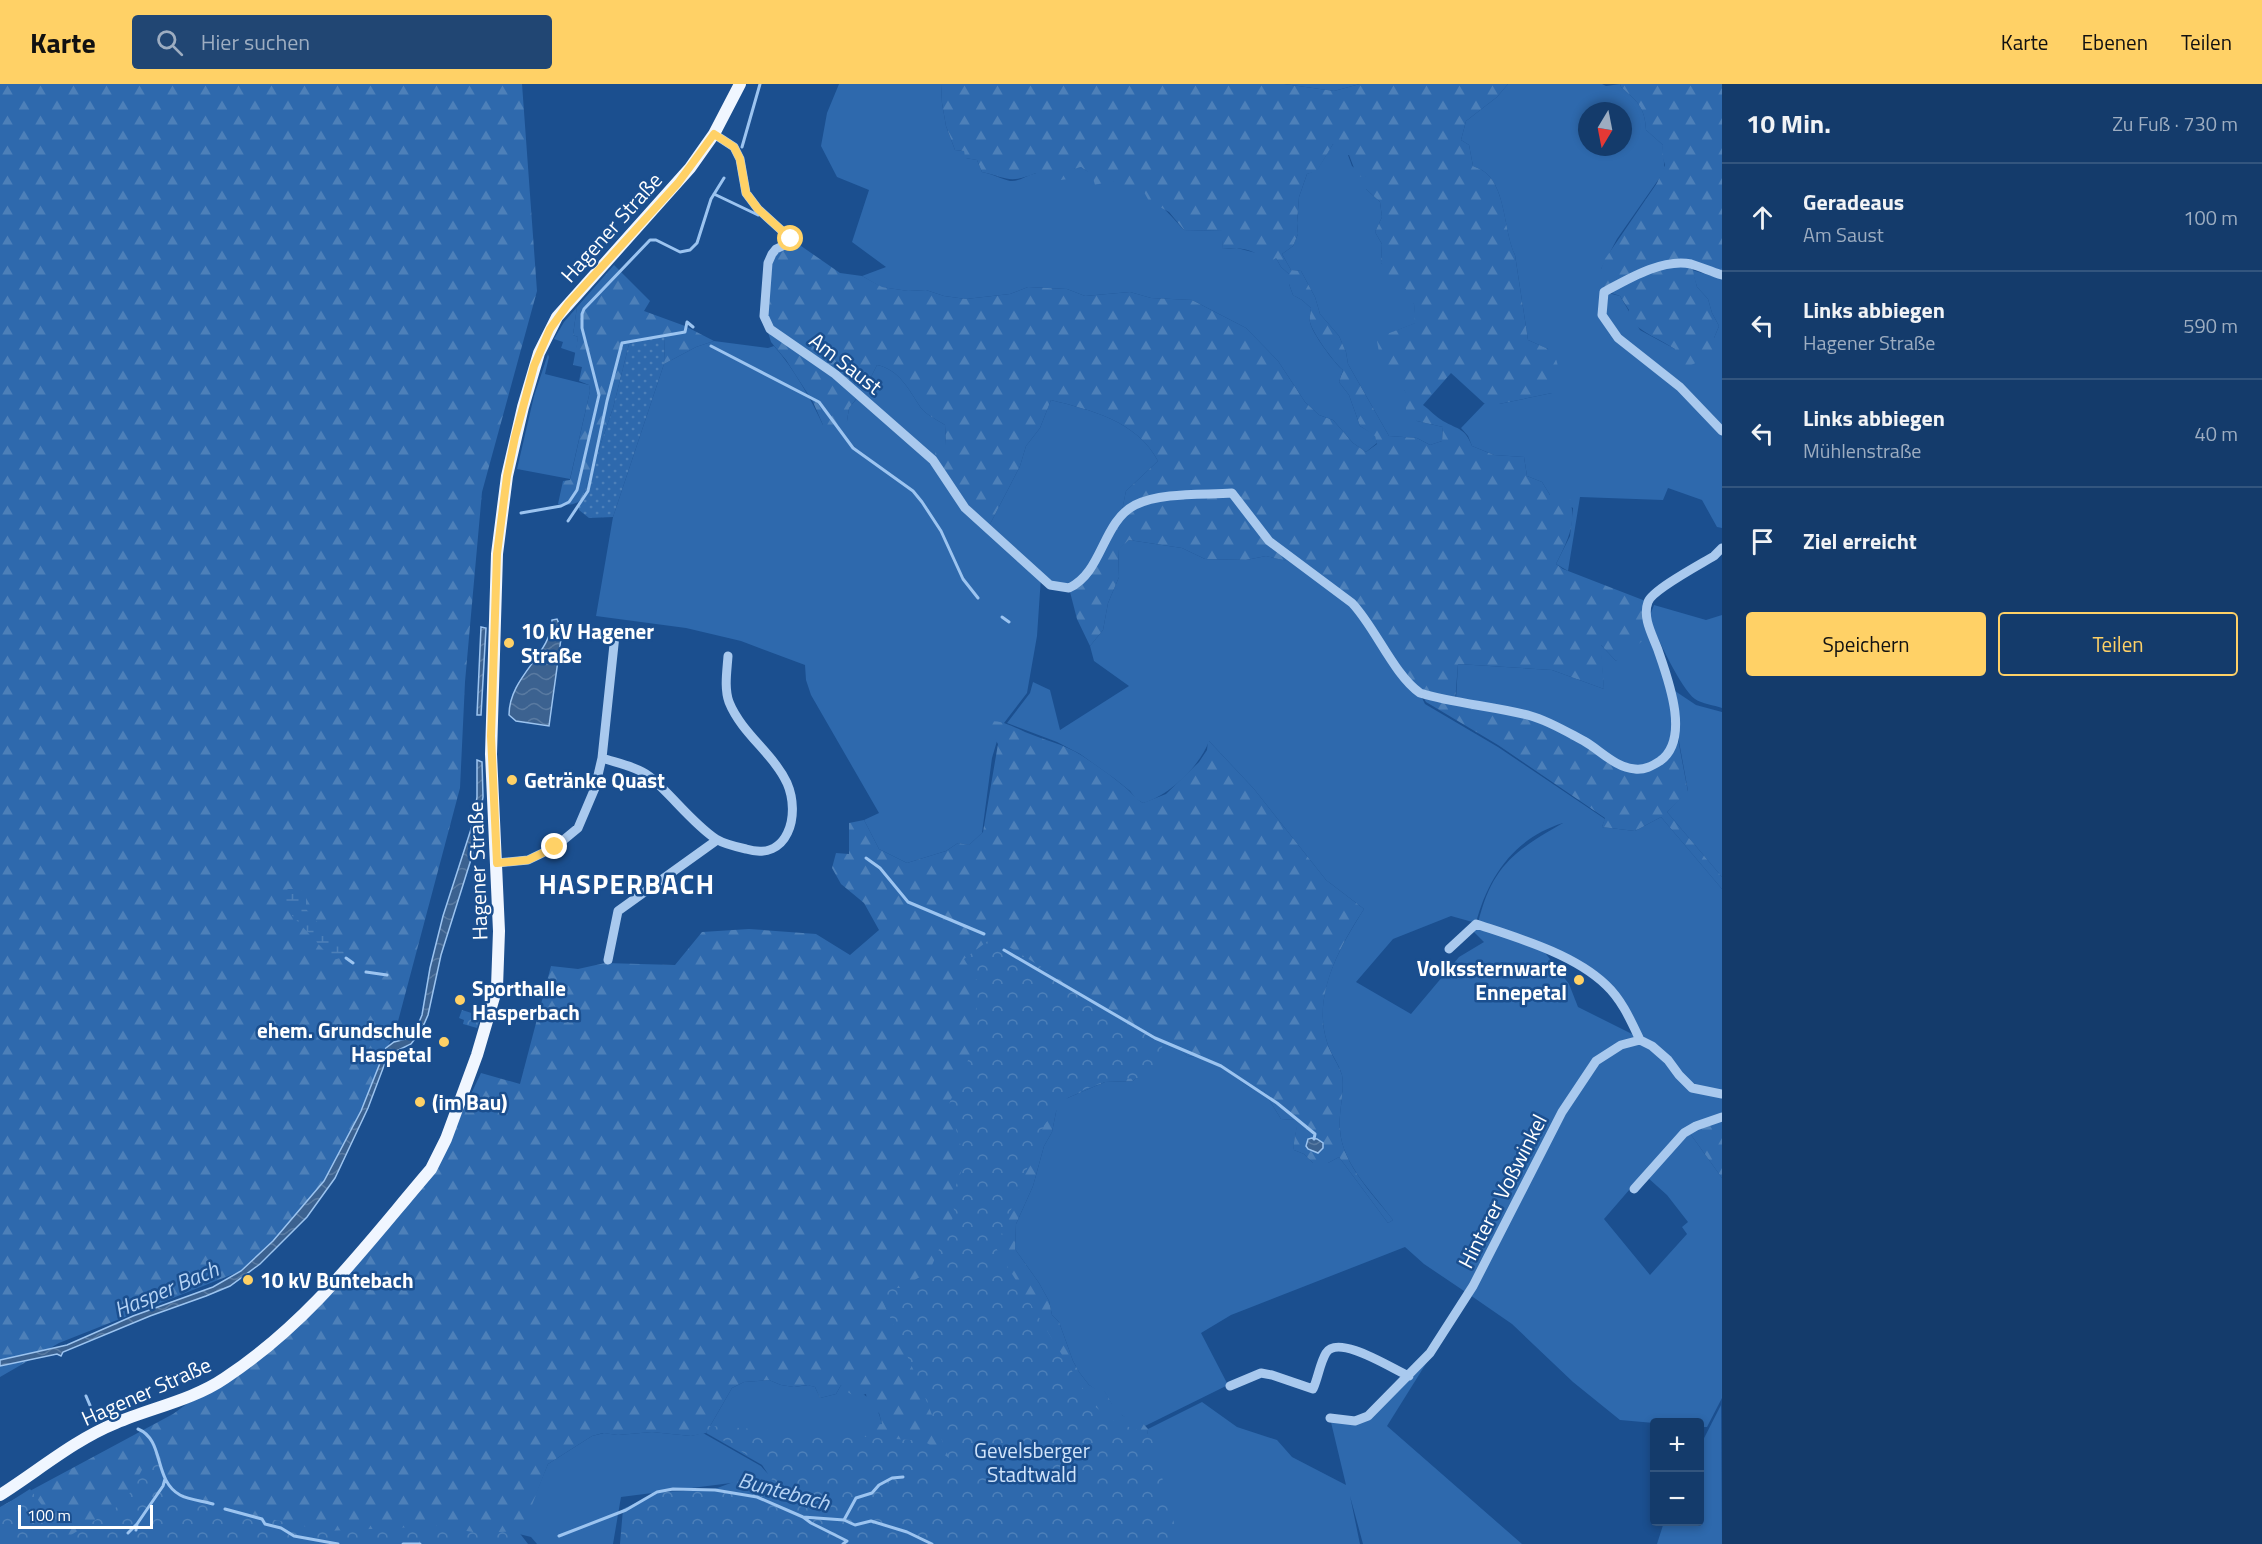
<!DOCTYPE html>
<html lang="de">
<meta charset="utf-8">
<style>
body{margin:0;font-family:"Titillium Web",sans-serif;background:#214673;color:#f1f3f6}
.controls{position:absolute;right:18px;bottom:18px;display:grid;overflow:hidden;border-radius:6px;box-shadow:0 3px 9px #0003}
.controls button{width:54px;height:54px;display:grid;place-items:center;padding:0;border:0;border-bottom:2px solid #33557e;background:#143b6b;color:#f1f3f6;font:30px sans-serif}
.compass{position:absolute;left:1578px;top:18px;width:54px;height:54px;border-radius:50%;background:#143b6b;box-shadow:0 3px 9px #0003;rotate:190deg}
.scale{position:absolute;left:18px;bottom:15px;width:135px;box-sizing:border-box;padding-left:6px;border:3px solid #fff;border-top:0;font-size:16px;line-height:21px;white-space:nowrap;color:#fff;-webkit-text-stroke:4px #1b4f8f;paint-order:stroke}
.stop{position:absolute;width:18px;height:18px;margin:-14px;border:4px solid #ffd166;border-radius:50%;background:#fff}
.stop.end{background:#ffd166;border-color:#fff;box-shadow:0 2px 6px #0008}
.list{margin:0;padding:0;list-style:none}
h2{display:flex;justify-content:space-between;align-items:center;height:78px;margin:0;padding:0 24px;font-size:26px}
h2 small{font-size:20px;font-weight:400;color:#9dadc1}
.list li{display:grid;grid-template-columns:39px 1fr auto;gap:18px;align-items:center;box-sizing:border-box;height:108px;padding:0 24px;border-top:2px solid #33557e}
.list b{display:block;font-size:22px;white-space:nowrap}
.list p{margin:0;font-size:20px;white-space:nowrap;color:#9dadc1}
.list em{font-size:20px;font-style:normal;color:#9dadc1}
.actions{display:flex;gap:12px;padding:18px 24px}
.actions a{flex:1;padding:14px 0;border:2px solid #ffd166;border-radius:6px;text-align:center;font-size:21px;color:#ffd166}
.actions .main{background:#ffd166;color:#111}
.icon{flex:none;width:33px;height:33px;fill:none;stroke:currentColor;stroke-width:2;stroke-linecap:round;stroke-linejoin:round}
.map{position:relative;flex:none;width:1722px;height:1460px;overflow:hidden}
header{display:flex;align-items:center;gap:36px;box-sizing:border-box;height:84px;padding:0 30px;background:#ffd166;color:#111}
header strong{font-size:28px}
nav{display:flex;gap:33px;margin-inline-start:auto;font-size:21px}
.search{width:420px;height:54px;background:#214673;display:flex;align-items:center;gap:15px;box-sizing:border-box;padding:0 21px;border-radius:6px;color:#9dadc1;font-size:22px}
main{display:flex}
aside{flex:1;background:#143b6b}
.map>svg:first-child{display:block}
</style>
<header>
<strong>Karte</strong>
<div class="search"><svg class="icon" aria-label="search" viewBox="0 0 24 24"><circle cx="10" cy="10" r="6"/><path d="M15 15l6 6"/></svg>Hier suchen</div>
<nav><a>Karte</a><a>Ebenen</a><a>Teilen</a></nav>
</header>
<main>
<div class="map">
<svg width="1722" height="1460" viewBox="0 0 1722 1460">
<defs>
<pattern id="forest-firs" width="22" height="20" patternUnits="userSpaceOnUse" patternTransform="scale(1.5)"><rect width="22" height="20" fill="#2e69ad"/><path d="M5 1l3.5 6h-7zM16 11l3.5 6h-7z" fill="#4d80b9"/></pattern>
<pattern id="wetland-marsh" width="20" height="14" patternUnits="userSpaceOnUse" patternTransform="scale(1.5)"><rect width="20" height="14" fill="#2e69ad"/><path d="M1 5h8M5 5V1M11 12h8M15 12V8" fill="none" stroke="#4d80b9"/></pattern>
<pattern id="park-crowns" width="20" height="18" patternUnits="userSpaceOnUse" patternTransform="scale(1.5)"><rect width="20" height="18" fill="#2e69ad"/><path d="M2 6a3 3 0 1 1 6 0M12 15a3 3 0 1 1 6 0" fill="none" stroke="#4d80b9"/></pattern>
<pattern id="garden-dots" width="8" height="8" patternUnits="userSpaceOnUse" patternTransform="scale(1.5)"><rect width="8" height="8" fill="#2e69ad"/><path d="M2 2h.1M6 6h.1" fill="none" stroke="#4d80b9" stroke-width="1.8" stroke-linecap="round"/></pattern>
<pattern id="water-waves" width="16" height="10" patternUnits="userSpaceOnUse" patternTransform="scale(1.5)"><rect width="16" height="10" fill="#3c6290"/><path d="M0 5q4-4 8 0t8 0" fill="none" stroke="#597aa1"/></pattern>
</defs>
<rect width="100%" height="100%" fill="#1b4f8f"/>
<path fill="#2e69ad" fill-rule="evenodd" d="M839 0H941L942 19 946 42 955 66 964 67 966 74 977 76 982 88C990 89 1004 96 1010 97 1018 98 1026 92 1033 90 1048 84 1066 87 1081 83 1100 97 1122 97 1142 107 1156 114 1173 134 1184 146L1224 147 1222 165 1237 164 1276 174 1281 183 1289 190V200L1293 211 1302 216 1311 224C1311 228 1309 234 1310 238 1312 249 1334 279 1343 286L1339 298 1349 311 1360 342 1375 351 1377 359 1366 368 1353 359 1333 336 1319 331 1305 318 1278 277 1246 244 1192 216 1151 214 1130 208 1085 212 1067 205 1028 203 1010 210 966 215 944 212 926 206 908 207 881 203 862 192 886 183 852 158 869 106 837 93 821 62 827 29Z
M1284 0H1360L1334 7Z
M1508 0H1602L1606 2 1620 0 1621 3C1637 17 1645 23 1646 46L1663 61C1662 71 1666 79 1663 89L1617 155 1601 185 1604 207 1602 231 1617 254 1679 304 1722 351V444L1717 443 1702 416 1668 404 1663 416 1580 413 1568 487 1556 480 1570 452 1573 424 1550 411 1542 398 1527 392 1524 373 1494 371 1472 362 1468 352 1461 344 1484 320H1499L1552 309 1548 265 1528 256 1515 171C1504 149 1506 106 1486 89 1483 86 1477 84 1473 82L1469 61 1461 56 1466 37 1497 13ZM1587 27H1623V63H1587Z
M1333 60 1348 71 1352 82 1366 93V105L1380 118 1382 133 1375 148 1382 160 1381 179 1407 205 1414 220 1416 239 1393 248 1405 307 1417 337 1443 343 1442 357 1430 361 1417 354 1389 352 1348 280 1346 268 1339 252 1320 230 1315 213 1301 187 1291 186 1282 170 1293 162 1298 150 1297 139 1299 113 1307 90 1317 86Z
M1692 186 1722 195V341L1681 298 1620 252 1605 229 1608 209 1620 212 1640 246 1675 265 1714 254 1719 242 1712 229 1708 215 1697 203Z
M577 223 573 251 578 253 576 269 561 264 563 258 554 255 564 238Z
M714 257 768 264 774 262C794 285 810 313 823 341L847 337 849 324 858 313 933 377 965 425 1041 493 1037 552 1027 609 1004 639 986 638 997 657 992 674 982 749 969 761 958 759 946 767 907 779 879 765 864 736 879 729 811 611 806 596 805 581 741 557 686 544 596 532 613 433 664 280 696 263Z
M548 270 549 273 545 290 589 301 590 307 570 395 517 385 534 312Z
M877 281C900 286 909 306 921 324 927 331 937 336 945 341L946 360 934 375 859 311 867 301Z
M1051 316C1091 326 1137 337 1158 377L1126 407 1121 432 1076 500H1051L988 444 1020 382 1026 362 1040 344Z
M1129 456 1182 464 1205 475 1246 476 1266 472 1301 480 1360 530 1407 600 1420 610 1425 620 1498 663 1605 735 1602 743 1635 747 1661 733 1722 805V1009L1697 1004 1688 1000 1669 975 1652 960 1642 955 1626 924 1616 910 1595 889 1558 869 1520 853 1478 839C1492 782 1514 767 1563 739 1514 754 1488 793 1476 839L1451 832 1393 855 1356 898 1411 930 1459 873 1484 858 1472 846 1478 842 1543 866 1569 900 1578 923 1636 952 1637 955 1621 959 1595 976 1561 1028 1467 1209 1424 1180 1405 1163 1231 1231 1201 1249 1228 1301 1145 1342C1134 1330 1133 1338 1123 1332 1114 1327 1109 1315 1104 1307H1098L1089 1301 1079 1288 1073 1277 1059 1238 1052 1231 1049 1217 1039 1199 1015 1165 1016 1140 1033 1102 1044 1062 1052 1048 1058 1018 1105 998 1133 997C1147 985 1147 970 1157 957 1169 959 1179 963 1187 972 1202 972 1218 981 1231 990 1242 997 1250 1007 1264 1007L1281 1035 1298 1036C1297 1047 1293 1056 1294 1066L1304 1070 1313 1079H1328L1339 1073 1388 1139 1393 1136C1373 1109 1342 1080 1340 1046 1338 1030 1345 1007 1342 991 1339 980 1330 969 1327 958 1312 910 1340 863 1364 825L1326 796 1254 705 1209 657C1200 682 1169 712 1143 719L1136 715 1130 707 1115 695 1080 670 1057 658 1007 639 1030 609 1033 598 1050 606 1060 646 1129 602 1094 577 1090 562 1103 546 1108 519 1119 493 1118 465Z
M1654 521 1706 536 1722 531V624C1714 621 1702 620 1695 615 1681 605 1656 551 1649 534Z
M1647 539C1656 570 1691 647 1663 672 1657 678 1645 681 1637 685L1456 615 1458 580 1552 586 1604 605 1600 560 1616 577Z
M1669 603 1696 621 1722 628V793L1667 728 1688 707Z
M1640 957 1651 962 1686 1001 1722 1011V1032L1697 1041 1630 1105 1604 1135 1650 1191 1687 1150 1682 1143 1688 1138 1667 1111 1647 1093 1689 1048 1722 1094V1314L1707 1343H1700V1338L1654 1339 1620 1336 1573 1298 1512 1240 1470 1211 1563 1031 1597 978 1609 968Z
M1432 1270 1387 1342 1522 1460H1363L1350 1412 1360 1460H924L765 1400 739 1398 621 1413 613 1460H537L531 1453 519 1450 548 1380 592 1352 604 1349 618 1351 652 1348 691 1352 703 1349 761 1382 768 1390 762 1381 706 1349 732 1304 744 1298 769 1296 781 1301 794 1303 808 1301 815 1303 820 1314 836 1310 841 1301C864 1309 876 1313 882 1340L850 1358 826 1359 1147 1358 1148 1345 1202 1318 1237 1343 1277 1356 1292 1373 1346 1401 1330 1334H1369Z
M1721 1321 1722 1460H1657L1664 1438H1700V1362Z"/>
<path fill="url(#forest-firs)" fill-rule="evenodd" d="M0 0H522L537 207 482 408 465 598 460 704 397 941 361 1027 324 1097 273 1157 241 1187 59 1259 0 1293Z
M941 0H1284L1334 7 1360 0H1508L1497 13 1466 37 1461 56 1469 61 1473 82C1477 84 1483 86 1486 89 1506 106 1504 148 1515 171L1528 256C1534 259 1540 261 1546 264 1563 274 1559 295 1552 309L1499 320 1486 321 1451 289 1423 321C1430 326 1436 333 1443 337 1459 346 1465 344 1472 362L1494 371 1524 373 1527 392 1542 398 1550 411 1568 408C1578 437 1569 454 1556 480L1563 485 1648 518 1645 555 1616 577 1601 561 1604 605 1552 586 1458 580 1455 618 1512 630 1557 644 1620 682 1656 680 1677 650 1688 708 1667 728 1722 793V805L1661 733 1635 747 1602 743 1605 734 1498 661 1426 618 1420 608 1410 599 1362 529 1303 481 1266 472 1246 476 1205 475 1182 464 1129 456 1118 466 1119 493 1108 519 1103 546 1090 562 1077 535 1069 504 1077 500 1120 436 1126 407 1158 377C1137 337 1091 326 1051 316L1040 344 1026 362 1020 382 988 444 965 423 934 375 937 362 946 360 945 341C937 336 927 331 921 324 909 306 900 286 877 281L867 301 849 324 847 337 836 349 823 341 813 318 786 276 771 258 765 238 768 179 791 155 840 189 862 192 882 203 908 207 926 206 944 212 966 215 1010 210 1028 203 1067 205 1085 212 1130 208 1151 214 1192 216 1246 244 1278 277 1305 318 1319 331 1333 336 1353 359 1366 368 1377 360 1375 352 1360 342 1349 311 1339 298 1343 286C1334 279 1312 248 1310 238 1309 234 1311 228 1311 224L1302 216 1293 211 1289 200V190L1281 183 1276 174 1269 179C1252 165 1244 163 1222 165L1223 147 1184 146 1169 128 1149 117 1144 108 1130 110 1124 101 1111 97 1095 101 1092 91 1081 83 1070 86 1068 95 1053 97 1041 96 1036 89C1009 100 1008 94 982 88L977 76 965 74 964 67 955 66 946 42 942 19ZM1333 60 1337 72 1349 71 1357 92 1366 93V105L1380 118 1382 133 1375 148 1382 160 1381 179 1397 204 1406 205V213L1414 220 1415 239 1387 250 1377 257 1381 280 1405 307 1406 327 1417 337 1443 343 1442 357 1430 361 1417 354 1389 352 1348 280 1346 268 1339 252 1320 230 1315 213 1301 187 1291 186 1282 170 1293 162 1298 150 1297 139 1299 113 1307 90 1317 87Z
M1620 0H1722V187L1692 183 1697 203 1708 215 1712 229 1719 242 1714 254 1713 266 1704 275 1687 283 1678 278 1675 265C1659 255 1643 249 1629 236V226L1620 212 1600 205 1601 185 1605 175 1657 99 1665 81 1662 71 1663 61 1646 46C1645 23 1637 17 1621 3Z
M614 181 650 217 644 227 685 242 714 257 696 263 664 280 665 250 629 260 613 324 582 415C576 421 566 422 558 420L563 397 570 396 590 307 589 301 579 297 582 283 573 281 578 253 573 251 577 223Z
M986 637C1002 636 1012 642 1025 648 1044 656 1064 660 1081 671 1096 681 1112 692 1126 704 1132 709 1136 715 1143 719L1166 710 1199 678 1207 666 1208 656 1254 705 1326 796 1364 825C1340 862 1312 912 1327 958 1330 969 1339 981 1342 991 1345 1007 1338 1030 1340 1047 1343 1081 1373 1110 1393 1136L1388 1139 1339 1073 1328 1079H1313L1304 1070 1294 1066C1293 1056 1297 1047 1297 1036L1281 1035 1264 1007C1250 1007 1242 997 1231 990 1218 981 1202 972 1187 972 1178 963 1169 959 1157 957L1141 990 1133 997 1105 998 1058 1018 1052 1048 1044 1062 1033 1102 1016 1140 1015 1165 1039 1199 1049 1217 1052 1231 1059 1238 1073 1277 1079 1288 1089 1301 1098 1306H1104L1112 1320 1123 1332 1138 1334 1148 1345 1147 1358 993 1380 826 1359 832 1344 843 1346 850 1357 852 1350 864 1342 882 1340 879 1329 868 1324 866 1310C854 1314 848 1310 841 1301L836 1310 820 1314 815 1303 807 1301 794 1303 781 1301 769 1296 744 1298 732 1304 706 1349 691 1352 652 1348 618 1351 603 1349 592 1352 548 1380 523 1444 514 1460H0V1423L173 1330 318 1224 435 1086 481 989 520 1000 551 882 578 885 605 879 675 881 702 848 749 845 816 850 850 871 879 846 864 819 841 800 832 784 836 769 849 770V739L864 736 879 765 907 779 946 767 958 759 969 761 983 748 998 660 992 650 985 646Z
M1722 1034V1094L1689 1048Z"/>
<path fill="url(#wetland-marsh)" d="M288 805H300L306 811V825L347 872 333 876 289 828 284 809Z"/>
<path fill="url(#park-crowns)" d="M993 853 1164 959 1148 993 1105 997 1069 1012 1044 1041 996 1164 1093 1321 1115 1338 1151 1351 1174 1439 1178 1460H620L623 1425 659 1408 712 1406 736 1397 765 1400 771 1397 774 1391 767 1383 698 1341 924 1357 949 1374 921 1303 877 1204H900L929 1188 955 1129 951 1115 965 1077 949 1020 975 960 978 898 964 875Z
M462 926 481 932 477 944 463 940 464 936 459 934Z
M153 1365 166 1398 188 1414 221 1424 326 1447 437 1442 479 1449 518 1447 528 1460H420V1456L418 1460H0V1424L30 1405 66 1454 125 1418Z"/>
<path fill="url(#garden-dots)" d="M665 250 664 280 613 433 589 434 579 426 578 419 582 415 613 324 629 260Z"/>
<path fill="url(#water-waves)" stroke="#9cc4f0" stroke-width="1.5" d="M557 535 562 547 549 642 516 637 509 631C509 592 552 570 552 536Z
M481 543 486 544 481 631H477Z
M477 676 482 678 483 713 473 769 441 871 428 931 421 947 411 960 388 971 368 1024 335 1094 307 1133 260 1180 230 1202 206 1212 150 1232 63 1268 61 1272 57 1270 0 1282V1276L67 1261 133 1232 213 1203 241 1187 273 1157 324 1097 361 1027 386 964 394 958 409 954 417 943 422 931 430 884 443 832 473 739 477 713Z
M1312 1054 1317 1055 1323 1059V1064L1318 1069 1308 1065 1306 1062 1308 1055Z"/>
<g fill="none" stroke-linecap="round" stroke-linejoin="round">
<path stroke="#9cc4f0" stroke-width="3" d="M742 63 760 0
M714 110 758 131
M711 262 819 318 853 364 913 407 922 418 941 447 963 495 978 514
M521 429 561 422 569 418 577 406 599 311 582 244V230L584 225 650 156H656L680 168 690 166 697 159 711 115 724 94
M568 437 588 407 607 317 622 259 685 248 687 238 693 243
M1002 533 1009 538
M866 774 880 784 908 818 984 850
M1004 866 1155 954 1221 982 1277 1019 1315 1050 1314 1055
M346 874 353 879
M366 888 387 891
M86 1312 92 1326
M138 1345C165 1356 153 1396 180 1411 189 1416 203 1417 213 1420
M225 1425 262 1435 265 1440 281 1444 294 1452 338 1460
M803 1433 811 1439 847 1457 843 1460
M844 1436 856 1414 872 1409 879 1401 892 1394 903 1393
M136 1446 137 1440 163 1402 165 1395
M128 1449 137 1440
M559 1452 626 1426 657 1408 673 1405 715 1406 757 1413 803 1433 844 1436 855 1441 871 1437 907 1448 932 1460
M403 1460H420"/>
<path stroke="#a9c9ee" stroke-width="9" d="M714 50 734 63 740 75 746 109 758 125 791 155 789 159 776 165 772 170 768 179 764 232 770 245 835 290 933 376 965 424 1050 501 1069 504C1103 488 1102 438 1135 421 1161 408 1203 411 1232 409L1269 457 1352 519C1375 543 1394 591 1420 609 1456 620 1494 622 1531 632 1549 637 1567 648 1584 657 1600 666 1616 684 1635 685 1645 686 1652 682 1660 677 1691 655 1668 595 1658 566 1653 552 1642 534 1648 518 1652 506 1701 480 1714 472L1722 464
M1722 191C1712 188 1701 183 1691 180 1663 174 1628 195 1604 208L1602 231 1618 254 1680 303 1722 347
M602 674C617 679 637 683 649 692 671 710 693 740 716 755 724 760 737 763 746 765 788 778 801 731 787 699 773 669 742 650 729 618 724 604 727 587 728 572
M497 779 528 776 555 763 578 744 595 704 602 674 615 551
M1449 865 1476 840C1518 854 1574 870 1606 901 1622 916 1631 937 1640 956
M608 876 618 827 717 756
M1640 956 1652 962 1668 976 1679 991 1692 1004 1722 1010
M1634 1105 1684 1049 1696 1042 1722 1033
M1230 1302 1261 1289 1272 1291 1313 1305C1318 1294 1320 1279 1326 1269 1338 1249 1394 1286 1409 1292
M1330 1334 1355 1337 1368 1332 1430 1269 1473 1202 1562 1028 1596 977 1621 961 1640 956"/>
<path stroke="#f0f6ff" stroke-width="12" d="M0 1411C38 1387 74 1356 116 1339 151 1324 193 1316 225 1294 310 1238 366 1161 431 1085L446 1055 477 971 497 903 499 847 491 670 497 470 507 392 523 323 539 269 557 233 690 84 714 50 740 0"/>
</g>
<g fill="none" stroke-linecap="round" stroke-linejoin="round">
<path stroke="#ffd166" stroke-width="8" d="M555 763 528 776 497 779 491 652 497 470 507 392 515 353 534 282 550 245 568 220 678 99 714 50 734 63 740 75 746 109 758 125 791 155"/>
</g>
<g fill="#ffd166" stroke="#1b4f8f" stroke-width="2">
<circle cx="509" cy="559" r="6"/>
<circle cx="512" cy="696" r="6"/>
<circle cx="1579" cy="896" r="6"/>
<circle cx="460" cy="916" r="6"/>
<circle cx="444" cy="958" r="6"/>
<circle cx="420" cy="1018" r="6"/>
<circle cx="248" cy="1196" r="6"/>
</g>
<g text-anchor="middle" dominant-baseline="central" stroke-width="5" stroke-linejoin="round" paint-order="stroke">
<g font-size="21" fill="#fff" stroke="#1b4f8f">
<text transform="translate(611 143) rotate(-48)">Hagener Straße</text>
<text transform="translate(846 279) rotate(38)">Am Saust</text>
<text transform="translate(477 787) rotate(-92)">Hagener Straße</text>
<text transform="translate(1502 1107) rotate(-63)">Hinterer Voßwinkel</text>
<text transform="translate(146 1307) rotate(-24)">Hagener Straße</text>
</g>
<g font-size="21" font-weight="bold" fill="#fff" stroke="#1b4f8f" text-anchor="start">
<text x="521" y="547">10 kV Hagener<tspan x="521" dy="24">Straße</tspan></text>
<text x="524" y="696">Getränke Quast</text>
<text x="1567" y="884" text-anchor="end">Volkssternwarte<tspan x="1567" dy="24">Ennepetal</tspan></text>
<text x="472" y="904">Sporthalle<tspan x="472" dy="24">Hasperbach</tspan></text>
<text x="432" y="946" text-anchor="end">ehem. Grundschule<tspan x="432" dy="24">Haspetal</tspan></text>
<text x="432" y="1018">(im Bau)</text>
<text x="260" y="1196">10 kV Buntebach</text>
</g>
<g font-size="21" fill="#cfe3fa" stroke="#1b4f8f">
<text x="1032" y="1366">Gevelsberger<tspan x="1032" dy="24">Stadtwald</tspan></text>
</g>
<g font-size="22" font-style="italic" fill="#b5d3f5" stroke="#1b4f8f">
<text transform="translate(166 1205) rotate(-23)">Hasper Bach</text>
<text transform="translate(784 1407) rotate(15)">Buntebach</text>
</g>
<g font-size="27" font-weight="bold" letter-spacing="1.5" fill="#fff" stroke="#1b4f8f">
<text x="627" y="799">HASPERBACH</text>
</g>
</g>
</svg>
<div class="controls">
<button>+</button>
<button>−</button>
</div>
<svg class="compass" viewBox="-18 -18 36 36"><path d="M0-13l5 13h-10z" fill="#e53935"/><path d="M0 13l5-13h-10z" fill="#9dadc1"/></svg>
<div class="scale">100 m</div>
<div class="stop" style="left:791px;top:155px"></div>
<div class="stop end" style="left:555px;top:763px"></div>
</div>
<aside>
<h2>10 Min.<small>Zu Fuß · 730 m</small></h2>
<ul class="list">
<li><svg class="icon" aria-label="ahead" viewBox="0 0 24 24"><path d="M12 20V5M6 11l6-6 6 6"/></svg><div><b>Geradeaus</b><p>Am Saust</p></div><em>100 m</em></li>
<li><svg class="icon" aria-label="left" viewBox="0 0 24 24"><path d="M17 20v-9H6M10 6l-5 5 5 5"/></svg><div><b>Links abbiegen</b><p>Hagener Straße</p></div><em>590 m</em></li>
<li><svg class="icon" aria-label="left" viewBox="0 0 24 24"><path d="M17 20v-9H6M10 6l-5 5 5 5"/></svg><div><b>Links abbiegen</b><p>Mühlenstraße</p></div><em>40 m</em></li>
<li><svg class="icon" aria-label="arrive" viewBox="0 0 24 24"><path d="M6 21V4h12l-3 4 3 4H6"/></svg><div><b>Ziel erreicht</b></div></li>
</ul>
<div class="actions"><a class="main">Speichern</a><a>Teilen</a></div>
</aside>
</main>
